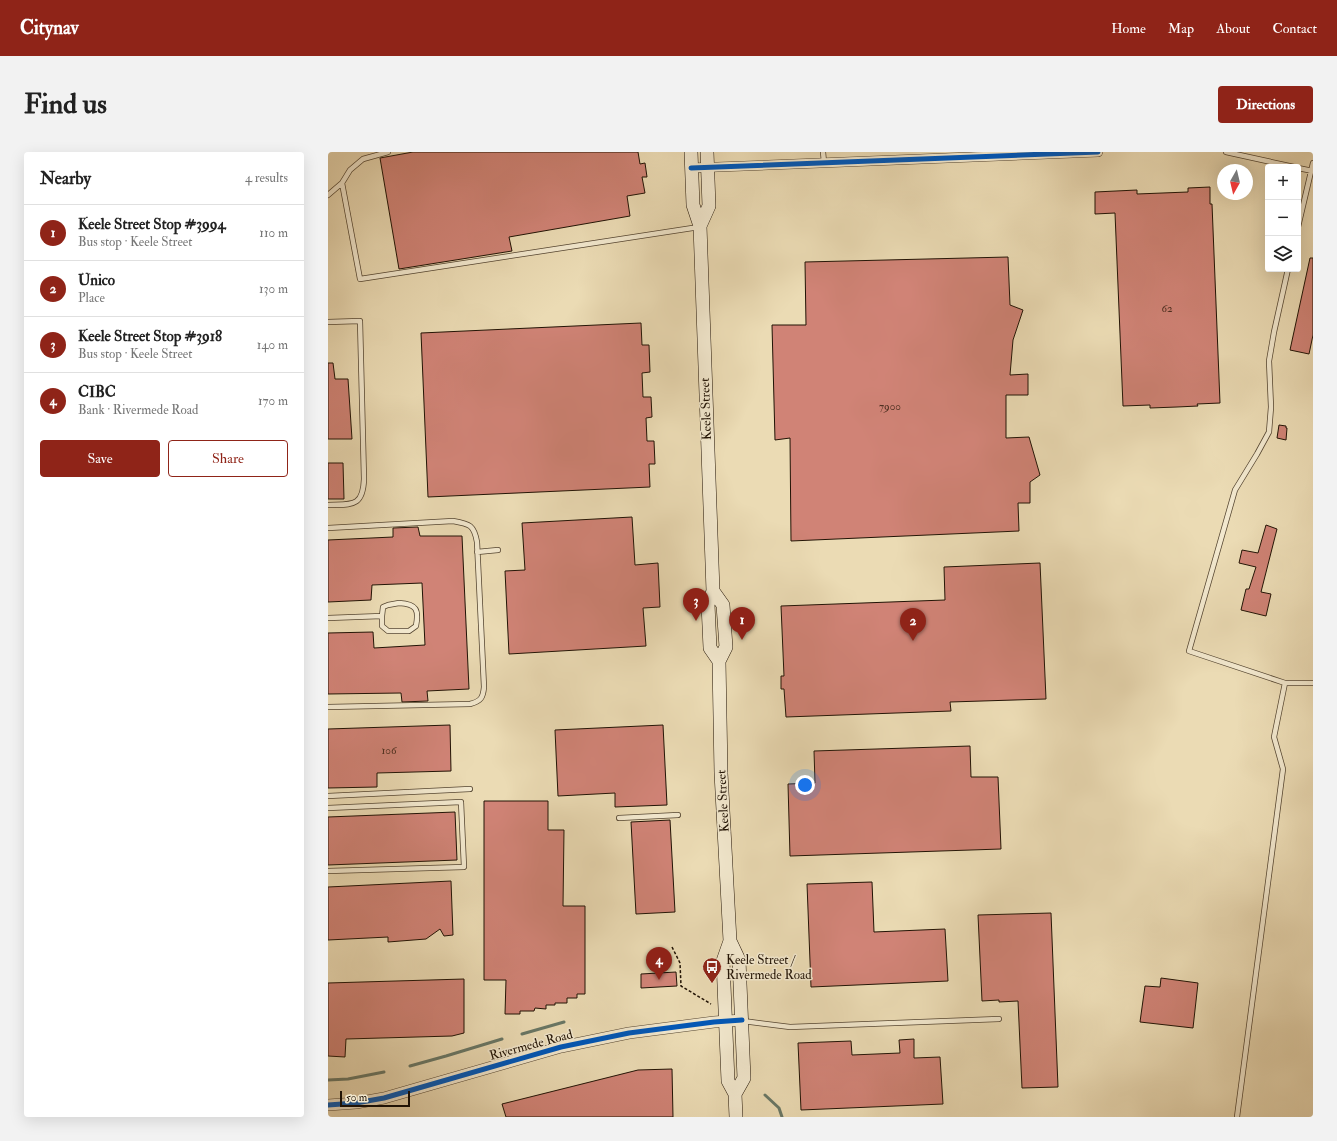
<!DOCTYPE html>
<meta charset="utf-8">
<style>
body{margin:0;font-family:"IM FELL Double Pica",serif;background:#f2f2f2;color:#222}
.controls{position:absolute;right:12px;top:12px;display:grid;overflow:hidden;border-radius:4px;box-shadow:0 4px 16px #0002}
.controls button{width:36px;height:36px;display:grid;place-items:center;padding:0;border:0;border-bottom:1px solid #e0e0e0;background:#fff;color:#222;font:20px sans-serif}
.compass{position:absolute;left:889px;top:12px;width:36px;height:36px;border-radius:50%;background:#fff;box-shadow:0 4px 16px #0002;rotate:188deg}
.scale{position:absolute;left:12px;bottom:10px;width:70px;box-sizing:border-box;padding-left:4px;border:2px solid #211305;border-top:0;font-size:11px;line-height:14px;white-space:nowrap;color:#211305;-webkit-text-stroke:3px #f2e8ce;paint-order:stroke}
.you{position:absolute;left:477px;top:633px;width:14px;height:14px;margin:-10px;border:3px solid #fff;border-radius:50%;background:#1a73e8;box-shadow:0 0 0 6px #1a73e833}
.badge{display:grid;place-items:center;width:26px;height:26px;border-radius:50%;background:#8f2418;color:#fff;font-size:13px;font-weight:700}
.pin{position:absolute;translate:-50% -33px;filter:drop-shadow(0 1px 2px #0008)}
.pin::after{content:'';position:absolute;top:21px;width:14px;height:12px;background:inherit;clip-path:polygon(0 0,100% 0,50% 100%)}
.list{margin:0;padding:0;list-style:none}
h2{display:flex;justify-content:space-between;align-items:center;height:52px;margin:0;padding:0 16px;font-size:17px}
h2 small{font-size:13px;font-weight:400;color:#767676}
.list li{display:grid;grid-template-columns:26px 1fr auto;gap:12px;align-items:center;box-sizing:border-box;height:56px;padding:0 16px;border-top:1px solid #e0e0e0}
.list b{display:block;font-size:15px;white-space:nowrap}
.list p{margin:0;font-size:13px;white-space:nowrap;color:#767676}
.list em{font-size:13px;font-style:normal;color:#767676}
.actions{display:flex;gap:8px;padding:12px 16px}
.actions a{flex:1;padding:9px 0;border:1px solid #8f2418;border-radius:4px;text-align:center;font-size:14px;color:#8f2418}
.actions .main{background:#8f2418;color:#fff}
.icon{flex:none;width:22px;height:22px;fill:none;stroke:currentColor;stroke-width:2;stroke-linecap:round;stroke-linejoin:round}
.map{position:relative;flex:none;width:985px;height:965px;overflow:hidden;border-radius:4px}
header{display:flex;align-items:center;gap:24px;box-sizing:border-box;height:56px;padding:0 20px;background:#8f2418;color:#fff}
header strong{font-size:19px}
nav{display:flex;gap:22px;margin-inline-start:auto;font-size:14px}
.intro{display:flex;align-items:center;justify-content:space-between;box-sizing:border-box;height:96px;padding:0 24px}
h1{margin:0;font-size:28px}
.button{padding:10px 18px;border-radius:4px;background:#8f2418;color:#fff;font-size:14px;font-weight:700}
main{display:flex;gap:24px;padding:0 24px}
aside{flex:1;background:#fff;border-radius:4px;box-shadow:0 4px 16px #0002}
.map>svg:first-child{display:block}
</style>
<header>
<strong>Citynav</strong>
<nav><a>Home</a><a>Map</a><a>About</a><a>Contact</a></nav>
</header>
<div class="intro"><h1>Find us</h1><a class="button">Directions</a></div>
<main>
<aside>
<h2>Nearby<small>4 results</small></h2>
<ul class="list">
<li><span class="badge">1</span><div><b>Keele Street Stop #3994</b><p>Bus stop · Keele Street</p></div><em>110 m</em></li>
<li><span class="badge">2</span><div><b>Unico</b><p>Place</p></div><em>130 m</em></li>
<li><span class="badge">3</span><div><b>Keele Street Stop #3918</b><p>Bus stop · Keele Street</p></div><em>140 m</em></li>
<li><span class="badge">4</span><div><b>CIBC</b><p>Bank · Rivermede Road</p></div><em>170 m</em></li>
</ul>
<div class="actions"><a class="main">Save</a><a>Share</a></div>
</aside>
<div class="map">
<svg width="985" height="965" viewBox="0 0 985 965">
<rect width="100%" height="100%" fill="#ebdbb4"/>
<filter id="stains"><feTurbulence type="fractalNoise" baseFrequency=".005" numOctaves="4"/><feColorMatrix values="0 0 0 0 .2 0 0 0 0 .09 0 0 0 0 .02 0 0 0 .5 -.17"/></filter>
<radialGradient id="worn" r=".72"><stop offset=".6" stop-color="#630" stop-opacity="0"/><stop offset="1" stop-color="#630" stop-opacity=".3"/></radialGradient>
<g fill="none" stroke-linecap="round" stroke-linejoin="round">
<path stroke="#697867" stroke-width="3" d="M194 882 236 870
M82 914 118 904 174 887
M0 928 20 927 56 920
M437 943 451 956 454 965"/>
</g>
<path fill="#d08376" stroke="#211305" d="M85 0H310L312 12 317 11 319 25H314L317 41 299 44 302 64 181 85 184 99 71 117 52 6Z
M882 35V52H884L892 251 869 252 870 254 849 255 822 256V253L795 254 787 61 767 62V40L809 38V42L860 40V36Z
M680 105 682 153 695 158 685 188 682 223 700 222V243H678V286L701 285 712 323 702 330V351H690L691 379 463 389 462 286 447 288 444 173H478L477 110Z
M982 106H985V183L981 202 962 198Z
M313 171 314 193H321L322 220 314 221 315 245H323L324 265 318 266 319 289H326L327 312H321L322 335 100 345 93 181Z
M0 211H5L7 227H20L24 287H0Z
M951 273 958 274V276H959L958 288 949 286Z
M0 311H15L16 347H0Z
M304 365 307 413 330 411 332 455 315 456 318 494 181 502 177 419 197 418 194 371Z
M938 373 949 377 933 440 943 442 938 464 913 458 918 437H921L928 415 911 411 914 398 930 401Z
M90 375 92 384H134L141 537 99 539 100 549 74 550 73 541 0 542V481L45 480 46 496 97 493 94 431 44 433 43 448 0 450V388L65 385V376Z
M712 411 718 547 622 550 623 559 458 565 456 537H453V524H456L453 454 617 448 616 415Z
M122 573 123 619 49 621V635L0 636V577Z
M335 573 339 653 287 655V641L230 644 227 578Z
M642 594 643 625H670L673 697 462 704 460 632 487 631 486 599Z
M156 649H220V678H236L235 754H257V842H249V846H239V851H227V853H218V857L207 856 206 859H192V862H177L178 828H156Z
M127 660 129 708 0 713V665Z
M342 668 347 760 308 762 303 670Z
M123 729 125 783 116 784 112 777 98 787 60 790V785L0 788V735Z
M544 730 546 780 617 777 620 829 483 835 479 732Z
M723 761 730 935 694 936 690 849 671 850V848L654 849 650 763Z
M348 820 349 834 313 836V822Z
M833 826 870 831 865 876 812 870 817 834 832 835Z
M136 827V881L124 884 18 887 17 905 0 904V831Z
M586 887V906L612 905 615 952 473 958 470 891 523 889 524 903 572 901 571 888Z
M344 917 345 965H178L174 952 310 918Z"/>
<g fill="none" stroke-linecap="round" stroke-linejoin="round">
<g stroke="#544531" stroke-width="6">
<path id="service" d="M495 0 496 10
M898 0 966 15
M970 16 985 19
M14 31 32 127 371 75
M0 43 14 31 22 18 35 7 60 0
M970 75 985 11
M960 117 946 180 941 209 943 255 941 280 929 302 907 338 861 499 957 531H985
M0 170 32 169 36 327C35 356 23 352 0 353
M0 376 125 369C142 372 146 373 149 390L156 535C155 546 153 549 142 552L0 555
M149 400 170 398
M71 451C89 452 91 458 88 474L81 479H60L54 474V464L55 455 60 453Z
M0 466 54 464
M0 644 142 637
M0 656 133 650 136 715 0 719
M291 666 350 663
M415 869 462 875 671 867
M909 965 955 617 946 585 957 531"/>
</g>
<g stroke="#544531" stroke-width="10">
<path id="minor" d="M363 16 770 0"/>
</g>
<g stroke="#544531" stroke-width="12">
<path id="tertiary" d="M0 953 28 951 56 946 233 895 301 881 386 870 414 868"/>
</g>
<g stroke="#211305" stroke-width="14">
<path id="secondary" d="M363 0 365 53 372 74 385 439 380 452 382 496 391 509
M372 74 381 54 379 0
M385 439 395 453 398 495 391 509 393 621 402 789 411 808 416 926 407 942
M402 789 395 809 400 929 407 942 408 965"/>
</g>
<path stroke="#211305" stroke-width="1.5" stroke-dasharray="3 2" stroke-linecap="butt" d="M344 795 352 811 353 834 383 852"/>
<use href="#service" stroke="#f2e8ce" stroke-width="4.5"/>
<use href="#minor" stroke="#f2e8ce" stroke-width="9"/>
<use href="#tertiary" stroke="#f2e8ce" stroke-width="11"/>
<use href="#secondary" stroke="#f2e8ce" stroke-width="13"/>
<g stroke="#f2e8ce" stroke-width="8">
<path id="cycleway" d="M363 16 770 0
M0 953 28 951 56 946 233 895 301 881 386 870 414 868"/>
</g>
<use href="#cycleway" stroke="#0057b8" stroke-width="5"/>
</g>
<defs>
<g id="bus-pin" transform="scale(1)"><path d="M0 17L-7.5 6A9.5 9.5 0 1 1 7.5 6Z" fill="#8f2418" stroke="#f2e8ce"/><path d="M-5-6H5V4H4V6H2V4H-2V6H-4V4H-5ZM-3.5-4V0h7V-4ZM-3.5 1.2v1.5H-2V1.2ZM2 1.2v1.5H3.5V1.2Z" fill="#fff"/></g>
</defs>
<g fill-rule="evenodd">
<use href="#bus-pin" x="384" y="815"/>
</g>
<g text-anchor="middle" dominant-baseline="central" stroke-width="3" stroke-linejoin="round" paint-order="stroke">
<g font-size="11" fill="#4d2f21">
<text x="839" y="156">62</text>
<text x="562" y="254">7900</text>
<text x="61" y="598">106</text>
</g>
<g font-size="13" fill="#211305" stroke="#f2e8ce">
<text transform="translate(378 257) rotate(-92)">Keele Street</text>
<text transform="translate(395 649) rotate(-93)">Keele Street</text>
<text transform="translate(203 893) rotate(-15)">Rivermede Road</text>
</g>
<g font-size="13" fill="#211305" stroke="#f2e8ce" text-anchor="start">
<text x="398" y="808">Keele Street /<tspan x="398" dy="15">Rivermede Road</tspan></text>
</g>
</g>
<rect width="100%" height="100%" filter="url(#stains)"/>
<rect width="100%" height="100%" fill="url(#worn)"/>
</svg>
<div class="controls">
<button>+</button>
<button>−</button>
<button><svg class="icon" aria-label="layers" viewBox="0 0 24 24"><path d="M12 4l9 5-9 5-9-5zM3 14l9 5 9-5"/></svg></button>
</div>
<svg class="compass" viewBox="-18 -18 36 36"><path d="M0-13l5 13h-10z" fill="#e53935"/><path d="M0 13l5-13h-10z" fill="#767676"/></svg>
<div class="scale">50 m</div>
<div class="you"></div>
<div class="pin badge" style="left:414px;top:488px">1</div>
<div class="pin badge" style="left:585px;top:489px">2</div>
<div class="pin badge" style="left:368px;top:469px">3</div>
<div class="pin badge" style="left:331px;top:828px">4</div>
</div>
</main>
